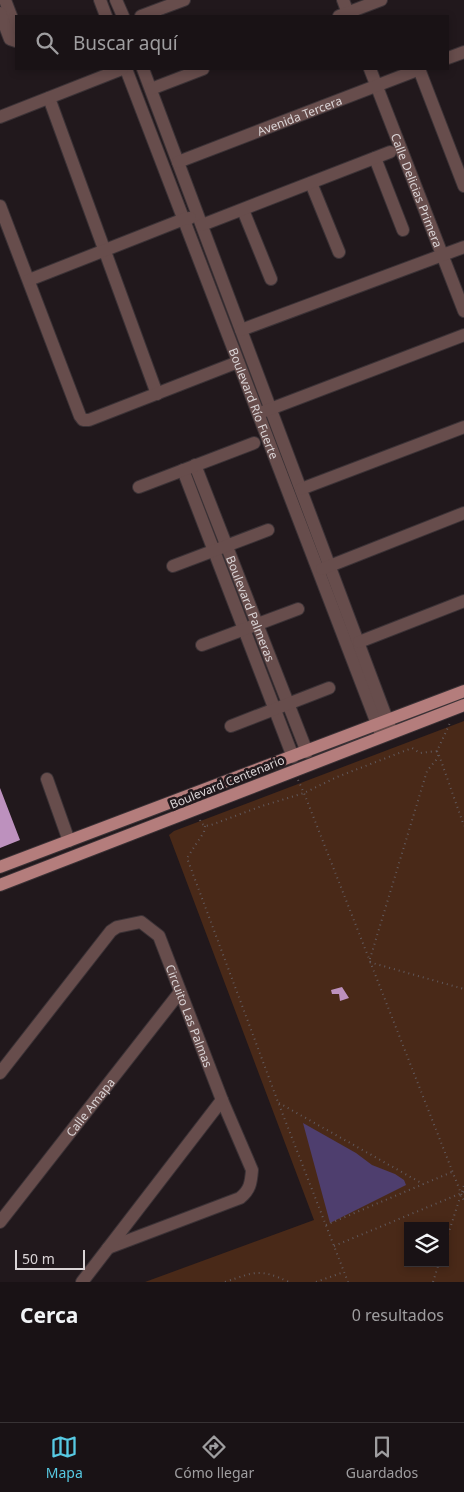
<!DOCTYPE html>
<html lang="es">
<meta charset="utf-8">
<style>
body{margin:0;font-family:"Noto Sans",sans-serif;background:#262022;color:#f1f3f6}
.controls{position:absolute;right:15px;bottom:15px;display:grid;overflow:hidden;border-radius:0px;box-shadow:0 2px 8px #0003}
.controls button{width:45px;height:45px;display:grid;place-items:center;padding:0;border:0;border-bottom:1px solid #373234;background:#191215;color:#f1f3f6;font:25px sans-serif}
.scale{position:absolute;left:15px;bottom:12px;width:70px;box-sizing:border-box;padding-left:5px;border:2px solid #dad4d6;border-top:0;font-size:14px;line-height:18px;white-space:nowrap;color:#dad4d6;-webkit-text-stroke:4px #21181c;paint-order:stroke}
.list{margin:0;padding:0;list-style:none}
h2{display:flex;justify-content:space-between;align-items:center;height:65px;margin:0;padding:0 20px;font-size:21px}
h2 small{font-size:16px;font-weight:400;color:#9f9ea0}
.icon{flex:none;width:28px;height:28px;fill:none;stroke:currentColor;stroke-width:2;stroke-linecap:round;stroke-linejoin:round}
.map{position:relative;flex:none;width:464px;height:1282px;overflow:hidden}
.search{position:absolute;background:#191215;box-shadow:0 2px 8px #0003;left:15px;right:15px;top:15px;height:55px;display:flex;align-items:center;gap:12px;box-sizing:border-box;padding:0 18px;border-radius:0px;color:#9f9ea0;font-size:19px}
.sheet{height:140px;background:#191215}
nav{display:flex;justify-content:space-around;align-items:center;box-sizing:border-box;height:70px;border-top:1px solid #373234;background:#191215;font-size:14px;color:#9f9ea0}
nav a{display:grid;justify-items:center;gap:2px}
nav .on{color:#57c9e2}
.map>svg:first-child{display:block}
</style>
<div class="map">
<svg width="464" height="1282" viewBox="0 0 464 1282">
<rect width="100%" height="100%" fill="#21181c"/>
<path fill="#492918" fill-rule="evenodd" d="M464 721V1282H145L314 1220 169 835 174 831ZM408 1226H445V1263H408Z"/>
<path fill="#4e3e6e" d="M303 1123 356 1153 372 1165 395 1174 404 1180 406 1185 330 1223Z"/>
<path fill="#bd91be" d="M0 788 20 840 0 848Z
M342 987 349 998 340 1001 339 994H332L331 990Z"/>
<g fill="none" stroke-linecap="round" stroke-linejoin="round">
<g stroke="#3b3236" stroke-width="14">
<g id="minor">
<path d="M5 0 16 29"/>
<path d="M100 0 106 16"/>
<path d="M116 0 123 16"/>
<path d="M343 0 349 16"/>
<path d="M0 13 10 39 16 41"/>
<path d="M141 16 184 0"/>
<path d="M339 16 381 0"/>
<path d="M448 58 464 52"/>
<path id="s1" d="M126 69 381 734"/>
<path d="M143 69 391 730"/>
<path id="s2" d="M370 69 464 311"/>
<path d="M419 69 464 186"/>
<path d="M151 89 203 69"/>
<path d="M49 98 157 394"/>
<path d="M0 117 122 69"/>
<path d="M375 158 403 230"/>
<path id="s3" d="M178 162 420 69"/>
<path d="M311 183 339 252"/>
<path d="M0 206 80 416 83 420H89L238 362"/>
<path d="M243 210 271 279"/>
<path d="M202 225 390 152"/>
<path d="M29 280 184 219 190 218"/>
<path d="M241 330 464 247"/>
<path d="M265 411 464 335"/>
<path id="s4" d="M195 465 307 752"/>
<path d="M183 470 293 757"/>
<path d="M139 487 254 443"/>
<path d="M301 489 464 427"/>
<path d="M173 566 268 530"/>
<path d="M322 569 464 513"/>
<path d="M359 642 464 601"/>
<path d="M202 645 298 609"/>
<path d="M231 726 329 688"/>
<path d="M47 779 69 841"/>
<path id="s5" d="M0 1073 111 931 117 927 141 922 159 936 222 1100 252 1170C251 1183 250 1190 240 1198L108 1248"/>
<path id="s6" d="M0 1222 180 992"/>
<path d="M82 1282 222 1100"/>
</g>
</g>
<g stroke="#3b3236" stroke-width="14">
<path id="major" d="M0 867 464 691
M0 885 464 705"/>
</g>
<path stroke="#61595c" stroke-width="2" stroke-dasharray="1 4" stroke-linecap="butt" d="M437 751 439 754 436 760 427 771 369 962 464 989
M439 755 464 826
M298 780 304 793 464 1201
M200 820 201 823 205 826 211 825 262 806 304 793 337 777 412 748 420 753 437 751 450 723
M205 826 204 832 187 858 278 1102 348 1282
M279 1103 423 1184
M326 1225 452 1172
M445 1244 464 1185
M334 1246 464 1192
M225 1282C255 1272 259 1268 289 1282
M316 1282 344 1272
M433 1282 439 1263"/>
<use href="#minor" stroke="#674d4c" stroke-width="12"/>
<use href="#major" stroke="#b47d7c" stroke-width="12"/>
</g>
<g text-anchor="middle" dominant-baseline="central" stroke-width="5" stroke-linejoin="round" paint-order="stroke">
<g font-size="12" fill="#dad4d6" stroke="#21181c">
<text stroke="none"><textPath href="#s3" startOffset="130">Avenida Tercera</textPath></text>
<text stroke="none"><textPath href="#s2" startOffset="130">Calle Delicias Primera</textPath></text>
<text stroke="none"><textPath href="#s1" startOffset="358">Boulevard Río Fuerte</textPath></text>
<text stroke="none"><textPath href="#s4" startOffset="154">Boulevard Palmeras</textPath></text>
<text transform="translate(227 782) rotate(-22)">Boulevard Centenario</text>
<text stroke="none"><textPath href="#s5" startOffset="320">Circuito Las Palmas</textPath></text>
<text stroke="none"><textPath href="#s6" startOffset="146">Calle Amapa</textPath></text>
</g>
</g>
</svg>
<div class="controls">
<button><svg class="icon" aria-label="layers" viewBox="0 0 24 24"><path d="M12 4l9 5-9 5-9-5zM3 14l9 5 9-5"/></svg></button>
</div>
<div class="scale">50 m</div>
<div class="search"><svg class="icon" aria-label="search" viewBox="0 0 24 24"><circle cx="10" cy="10" r="6"/><path d="M15 15l6 6"/></svg>Buscar aquí</div>
</div>
<section class="sheet">
<h2>Cerca<small>0 resultados</small></h2>
<ul class="list">
</ul>
</section>
<nav>
<a class="on"><svg class="icon" aria-label="map" viewBox="0 0 24 24"><path d="M3 6l6-2 6 2 6-2v14l-6 2-6-2-6 2zM9 4v14M15 6v14"/></svg>Mapa</a>
<a><svg class="icon" aria-label="directions" viewBox="0 0 24 24"><path d="M12 3l9 9-9 9-9-9zM9 14v-3h6M13 9l2 2-2 2"/></svg>Cómo llegar</a>
<a><svg class="icon" aria-label="saved" viewBox="0 0 24 24"><path d="M7 4h10v16l-5-4-5 4z"/></svg>Guardados</a>
</nav>
